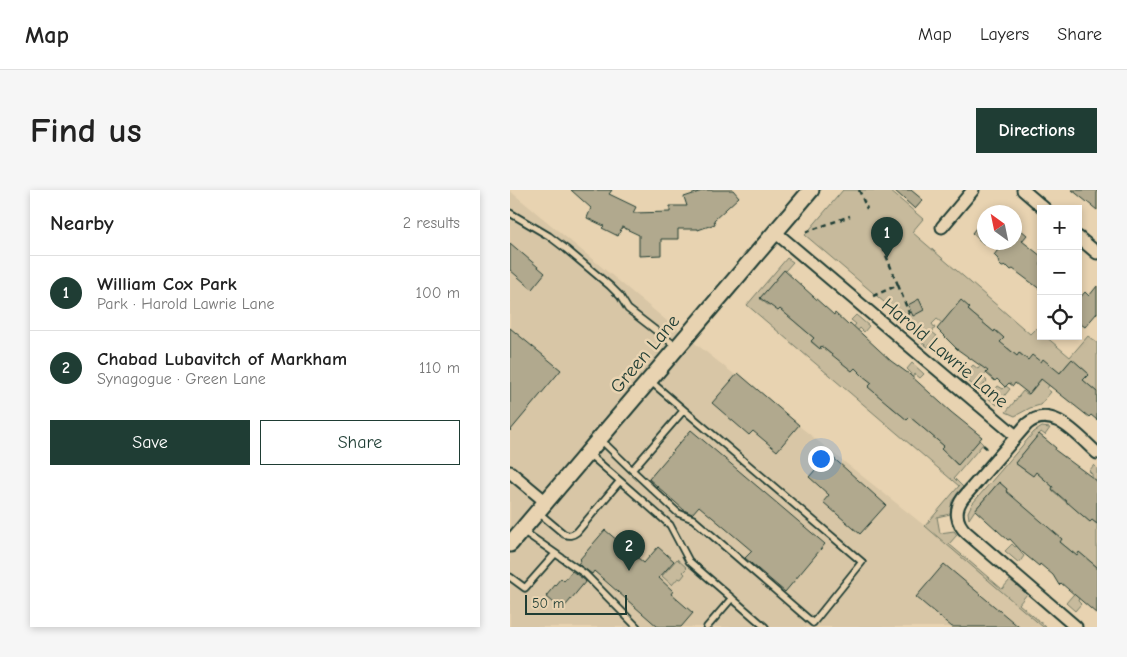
<!DOCTYPE html>
<meta charset="utf-8">
<style>
body{margin:0;font-family:"Comic Neue",sans-serif;background:#f6f6f6;color:#222}
.controls{position:absolute;right:15px;top:15px;display:grid;overflow:hidden;border-radius:0px;box-shadow:0 2px 8px #0003}
.controls button{width:45px;height:45px;display:grid;place-items:center;padding:0;border:0;border-bottom:1px solid #e0e0e0;background:#fff;color:#222;font:25px sans-serif}
.compass{position:absolute;left:467px;top:15px;width:45px;height:45px;border-radius:50%;background:#fff;box-shadow:0 2px 8px #0003;rotate:327deg}
.scale{position:absolute;left:15px;bottom:12px;width:102px;box-sizing:border-box;padding-left:5px;border:2px solid #1f3d34;border-top:0;font-size:14px;line-height:18px;white-space:nowrap;color:#1f3d34;-webkit-text-stroke:4px #e8d3b1;paint-order:stroke}
.you{position:absolute;left:310px;top:268px;width:18px;height:18px;margin:-12px;border:4px solid #fff;border-radius:50%;background:#1a73e8;box-shadow:0 0 0 8px #1a73e833}
.badge{display:grid;place-items:center;width:32px;height:32px;border-radius:50%;background:#1f3d34;color:#fff;font-size:16px;font-weight:700}
.pin{position:absolute;translate:-50% -41px;filter:drop-shadow(0 1px 2px #0008)}
.pin::after{content:'';position:absolute;top:26px;width:18px;height:15px;background:inherit;clip-path:polygon(0 0,100% 0,50% 100%)}
.list{margin:0;padding:0;list-style:none}
h2{display:flex;justify-content:space-between;align-items:center;height:65px;margin:0;padding:0 20px;font-size:21px}
h2 small{font-size:16px;font-weight:400;color:#767676}
.list li{display:grid;grid-template-columns:32px 1fr auto;gap:15px;align-items:center;box-sizing:border-box;height:75px;padding:0 20px;border-top:1px solid #e0e0e0}
.list b{display:block;font-size:19px;white-space:nowrap}
.list p{margin:0;font-size:16px;white-space:nowrap;color:#767676}
.list em{font-size:16px;font-style:normal;color:#767676}
.actions{display:flex;gap:10px;padding:15px 20px}
.actions a{flex:1;padding:11px 0;border:1px solid #1f3d34;border-radius:0px;text-align:center;font-size:18px;color:#1f3d34}
.actions .main{background:#1f3d34;color:#fff}
.icon{flex:none;width:28px;height:28px;fill:none;stroke:currentColor;stroke-width:2;stroke-linecap:round;stroke-linejoin:round}
.map{position:relative;flex:none;width:587px;height:437px;overflow:hidden;border-radius:0px}
header{display:flex;align-items:center;gap:30px;box-sizing:border-box;height:70px;padding:0 25px;background:#fff;border-bottom:1px solid #e0e0e0}
header strong{font-size:24px}
nav{display:flex;gap:28px;margin-inline-start:auto;font-size:18px}
.intro{display:flex;align-items:center;justify-content:space-between;box-sizing:border-box;height:120px;padding:0 30px}
h1{margin:0;font-size:35px}
.button{padding:12px 22px;border-radius:0px;background:#1f3d34;color:#fff;font-size:18px;font-weight:700}
main{display:flex;gap:30px;padding:0 30px}
aside{flex:1;background:#fff;border-radius:0px;box-shadow:0 2px 8px #0003}
.map>svg:first-child{display:block}
</style>
<header>
<strong>Map</strong>
<nav><a>Map</a><a>Layers</a><a>Share</a></nav>
</header>
<div class="intro"><h1>Find us</h1><a class="button">Directions</a></div>
<main>
<aside>
<h2>Nearby<small>2 results</small></h2>
<ul class="list">
<li><span class="badge">1</span><div><b>William Cox Park</b><p>Park · Harold Lawrie Lane</p></div><em>100 m</em></li>
<li><span class="badge">2</span><div><b>Chabad Lubavitch of Markham</b><p>Synagogue · Green Lane</p></div><em>110 m</em></li>
</ul>
<div class="actions"><a class="main">Save</a><a>Share</a></div>
</aside>
<div class="map">
<svg width="587" height="437" viewBox="0 0 587 437">
<rect width="100%" height="100%" fill="#e8d3b1"/>
<filter id="ink" filterUnits="userSpaceOnUse"><feTurbulence type="fractalNoise" baseFrequency=".02" numOctaves="2"/><feDisplacementMap in="SourceGraphic" scale="10" xChannelSelector="R" yChannelSelector="G"/><feConvolveMatrix kernelMatrix="1 2 1 2 8 2 1 2 1" color-interpolation-filters="sRGB"/></filter>
<g filter="url(#ink)">
<path fill="#d8c6a6" d="M0 1 157 131 415 336 533 437H0Z"/>
<path fill="#c7ba9c" stroke="#737c68" d="M333 0H379L413 29 402 42 520 144 526 138 531 143V146H535L560 167 578 146 587 153V202L573 190 579 184 562 169 539 195 537 199 541 202 530 215 520 218 505 226 496 222 513 201 517 204H519L542 177 518 170 510 163 507 166 498 158 473 187 477 191 469 200 453 187 463 175 468 179 493 147 485 141 484 142 458 120 459 117 451 111 432 133 427 129 422 134 425 138 422 142 427 146 418 157 411 152 408 141 295 45Z
M277 68 283 72 250 109 258 115 260 114 270 119 304 148 301 152 309 158 311 156 320 164 346 134 341 130 346 125 359 136 354 142 350 138 325 167 342 181 345 178 362 193 359 197 399 186 401 183 397 179 402 173 414 184 410 188 405 184 380 216 397 230 400 227 434 256 432 259 447 275 469 250 473 254 444 288 453 297 442 311 440 324 427 327 430 343 444 341 447 345 439 354 492 399 500 390 517 404 509 414 536 437H533L415 336 449 296 237 115Z
M488 196 493 199 496 196 500 199 487 215 478 208Z
M532 237 540 238 535 245 531 242 505 273 513 279 526 282 543 297 542 300 558 314 582 287V284L579 281 584 275 587 278V290H586L563 317 580 332 582 330 587 334V387L569 408 568 411 571 414 565 421 556 413 587 377 570 363 567 366 550 352 534 335 511 361V363L514 366 509 373 495 361 502 354 505 357 507 356 496 301 497 299 489 292 465 320 459 329 458 322 462 314 524 242Z
M167 369 177 378 173 382 175 384 171 389 168 388 162 395 152 386Z"/>
<path fill="#b1a98e" stroke="#1f3d34" d="M61 0H102L99 4 126 17 123 23 160 22V16H177L174 7 195 0H223L229 7 204 30 205 34 188 40V39H168V49H151V65L129 66V45L112 37 108 46 92 38 94 36 77 28 81 18Z
M384 0H401L413 10 405 19Z
M562 0H587V20Z
M474 28V54L462 43Z
M504 34 517 45 512 51 531 66V100L503 79 501 80 497 76 492 77 489 74 488 69 484 65 494 52H504Z
M0 53 35 83 22 99 0 80Z
M274 80 324 125 325 123 338 135 340 133 381 171 399 184 441 222 472 247 448 275 431 259 434 256 400 227 397 230 358 197 362 193 353 186 345 178 342 181 311 156 310 159 301 151 304 148 270 119 268 121 250 108Z
M587 96V123L575 137 568 132V110L575 102 579 106Z
M409 109 414 120 403 126 398 115Z
M451 110 460 118 458 120 484 142 485 140 494 148 490 152 507 166 509 163 518 170 522 165 531 172 533 169 550 183 562 169 579 184 573 190 587 202V230L581 225 579 227 531 189 519 204 505 193 503 196 499 193 495 197 487 189 485 191 476 183 478 181 447 159 427 139Z
M0 138 51 180 0 241Z
M228 183 289 235 267 261 243 241 239 245 202 213Z
M181 240 315 354 275 402 235 368 242 361 189 316 182 324 174 320 139 289Z
M529 244 546 258 545 260 587 291V334L582 330 580 332 542 299 543 297 526 282 523 286 505 273Z
M319 264 376 315 350 344 313 312 319 305 299 287Z
M489 292 497 299 496 301 552 349 550 352 567 366 569 362 587 377V424L551 393 549 395 543 385 530 374 529 376 512 362 500 349 498 350 465 320Z
M95 340 134 373 148 357 164 371 149 388 163 401 161 404 183 423 171 437H148L84 381 82 384 68 374 71 370 70 369Z
M434 374 509 437H442L406 407Z
M62 381 76 391 52 420 36 406 51 388 54 391Z"/>
<g fill="none" stroke-linecap="round" stroke-linejoin="round">
<g stroke="#1f3d34" stroke-width="9">
<path id="service" d="M0 23 39 46 56 59 100 96 110 106 118 119 167 157
M91 250 122 280 174 220 139 190
M122 280 168 323 183 329 303 433 352 372 174 220
M110 291 160 335 179 371 255 437
M29 323 54 344C59 346 62 346 67 342L110 291 79 264
M13 341 75 384 127 437
M0 387 15 398 45 364
M197 437 222 408"/>
</g>
<g stroke="#1f3d34" stroke-width="15">
<path id="minor" d="M513 0 535 19
M432 37 463 0
M265 42 506 246
M568 47 587 63
M0 282 36 312
M566 437 457 343C446 333 444 320 453 308L517 234C542 213 568 246 587 263"/>
</g>
<g stroke="#1f3d34" stroke-width="19">
<path id="tertiary" d="M0 354 301 0"/>
</g>
<path stroke="#1f3d34" stroke-width="2.5" stroke-dasharray="5 4" stroke-linecap="butt" d="M349 0 357 19
M296 42 340 26
M388 95 399 123 394 131
M363 106 388 95 369 48
M473 255 479 260"/>
<use href="#service" stroke="#e8d3b1" stroke-width="5.5"/>
<use href="#minor" stroke="#e8d3b1" stroke-width="11"/>
<use href="#tertiary" stroke="#e8d3b1" stroke-width="15"/>
</g>
</g>
<g text-anchor="middle" dominant-baseline="central" stroke-width="5" stroke-linejoin="round" paint-order="stroke">
<g font-size="19" fill="#1f3d34" stroke="#e8d3b1">
<text transform="translate(435 163) rotate(40)">Harold Lawrie Lane</text>
<text transform="translate(135 164) rotate(-50)">Green Lane</text>
</g>
</g>
</svg>
<div class="controls">
<button>+</button>
<button>−</button>
<button><svg class="icon" aria-label="locate" viewBox="0 0 24 24"><circle cx="12" cy="12" r="6"/><path d="M12 2v4M12 18v4M2 12h4M18 12h4"/></svg></button>
</div>
<svg class="compass" viewBox="-18 -18 36 36"><path d="M0-13l5 13h-10z" fill="#e53935"/><path d="M0 13l5-13h-10z" fill="#767676"/></svg>
<div class="scale">50 m</div>
<div class="you"></div>
<div class="pin badge" style="left:377px;top:68px">1</div>
<div class="pin badge" style="left:119px;top:381px">2</div>
</div>
</main>
